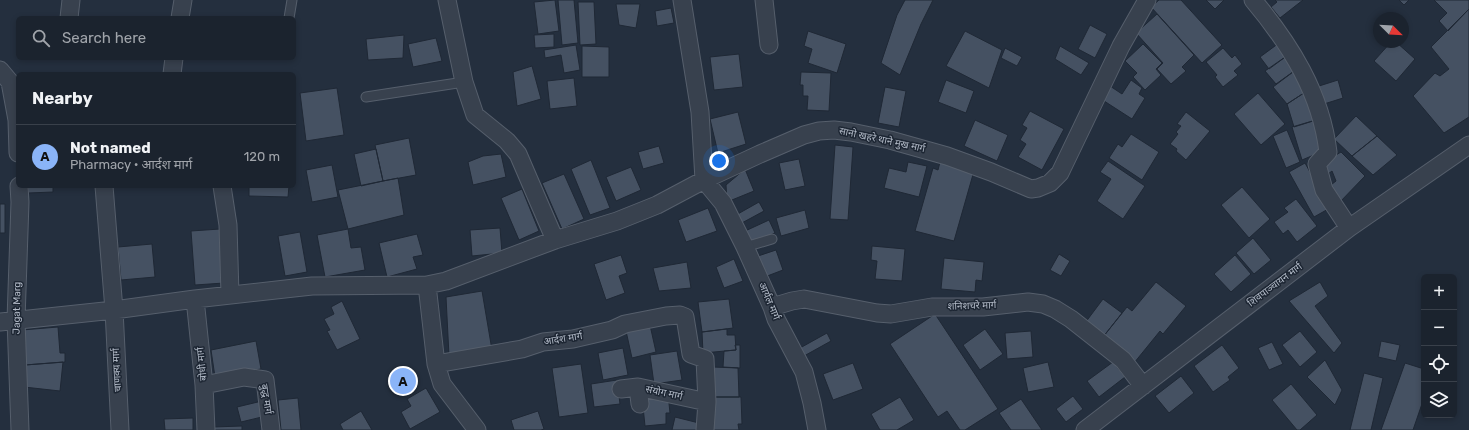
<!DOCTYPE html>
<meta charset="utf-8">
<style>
body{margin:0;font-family:Rubik,"Noto Sans Devanagari",sans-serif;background:#282f3a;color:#f1f3f6}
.controls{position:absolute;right:12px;bottom:12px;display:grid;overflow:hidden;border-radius:6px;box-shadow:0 2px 6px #0003}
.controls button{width:36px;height:36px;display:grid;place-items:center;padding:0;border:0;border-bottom:1px solid #39404a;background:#1b232e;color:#f1f3f6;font:20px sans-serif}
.compass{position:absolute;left:1373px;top:12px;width:36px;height:36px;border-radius:50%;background:#1b232e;box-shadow:0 2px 6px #0003;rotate:114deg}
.you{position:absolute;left:719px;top:161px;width:14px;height:14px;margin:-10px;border:3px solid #fff;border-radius:50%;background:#1a73e8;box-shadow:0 0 0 6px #1a73e833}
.badge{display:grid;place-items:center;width:26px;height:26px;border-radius:50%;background:#8ab4f8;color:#111;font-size:13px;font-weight:700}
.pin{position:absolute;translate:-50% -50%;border:2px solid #fff;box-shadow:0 1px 4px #0006}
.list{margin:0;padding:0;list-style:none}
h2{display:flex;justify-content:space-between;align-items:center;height:52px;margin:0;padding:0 16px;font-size:17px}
h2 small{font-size:13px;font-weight:400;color:#a0a4aa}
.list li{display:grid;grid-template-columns:26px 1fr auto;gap:12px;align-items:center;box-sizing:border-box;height:64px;padding:0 16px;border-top:1px solid #39404a}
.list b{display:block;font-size:15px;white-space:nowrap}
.list p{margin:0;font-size:13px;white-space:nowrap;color:#a0a4aa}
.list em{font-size:13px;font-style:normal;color:#a0a4aa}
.icon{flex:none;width:22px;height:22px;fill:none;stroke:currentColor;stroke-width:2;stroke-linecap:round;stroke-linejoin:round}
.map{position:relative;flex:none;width:1469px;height:430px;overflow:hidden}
.search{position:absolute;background:#1b232e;box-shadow:0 2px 6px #0003;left:16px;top:16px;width:280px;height:44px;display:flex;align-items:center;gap:10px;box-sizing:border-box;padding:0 14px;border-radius:6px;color:#a0a4aa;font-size:15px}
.panel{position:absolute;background:#1b232e;box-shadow:0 2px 6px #0003;left:16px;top:72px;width:280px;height:116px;border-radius:6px}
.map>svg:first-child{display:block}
</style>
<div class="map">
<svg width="1469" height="430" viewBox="0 0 1469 430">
<rect width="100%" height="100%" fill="#242f3e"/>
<path fill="#455162" stroke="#1f2835" d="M555 0 559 31 538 34 534 2Z
M558 0H574L578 43 562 45Z
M905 0H933L921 24 900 75 881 63 897 15Z
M1159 0H1181L1222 45 1202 63 1151 7Z
M1206 0H1224L1215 9Z
M1275 0H1303L1280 18 1271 7 1277 2Z
M1399 0H1409L1404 5Z
M1434 0H1469V9L1448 31 1439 21 1447 13Z
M578 2H594L596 44 580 45Z
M616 4H640L636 28 619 25Z
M671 8 674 23 657 26 655 11Z
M1469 9V117L1444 133 1413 96 1435 73 1440 76 1449 69 1431 47Z
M1157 14 1194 55 1182 67 1186 71 1171 84 1157 69 1163 63 1136 33Z
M1090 25 1107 34 1095 58 1078 49Z
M808 31 846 44 837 73 808 63 812 49 804 46Z
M965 31 1002 50 989 88 946 66Z
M554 34V47L535 48 534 35Z
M404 35 403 58 368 60 366 39Z
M436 38 442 61 413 67 408 44Z
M1391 42H1396L1415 59 1396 81 1374 61Z
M1279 43 1288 55 1269 69 1260 57Z
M1143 44 1162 63 1156 69 1161 75 1145 90 1133 77 1137 73 1125 61Z
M576 45 580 70 564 73 561 55 545 58 544 50Z
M582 46 609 47V77H582Z
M1060 46 1089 63 1081 75 1055 59Z
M1005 48 1022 57 1017 66 1001 58Z
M1223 48 1232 58 1235 55 1242 64 1234 71 1238 75 1223 87 1215 77 1217 75 1206 62Z
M739 54 743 87 714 90 710 57Z
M1288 55 1297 69 1276 84 1265 71Z
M532 66 541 99 517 106 513 72Z
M1297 69 1307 91 1287 104 1273 87Z
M801 72 831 73 829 111 807 110 808 96H803V85H800Z
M574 78 577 106 550 109 547 81Z
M946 80 974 91 966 113 938 102Z
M1131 80 1142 88 1139 94 1145 98 1132 119 1101 99 1110 86 1122 94Z
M1338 80 1343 98 1324 104 1319 86Z
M885 87 906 91 899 127 878 123Z
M337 88 344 135 306 141 300 93Z
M1307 91 1316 120 1294 127 1287 104Z
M1258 93 1285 124 1261 145 1234 114Z
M1030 111 1064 129 1042 170 1018 157 1026 144 1020 140 1027 128 1022 125Z
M738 112 746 144 718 153 710 119Z
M1186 112 1210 131 1186 160 1176 151 1177 149 1170 144 1178 134 1176 132 1181 126 1177 124Z
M1356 116 1377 136 1352 156 1334 139Z
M975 120 1008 135 997 161 964 146Z
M1316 120 1321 152 1302 160 1292 127Z
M1287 130 1300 162 1286 168 1273 136Z
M1131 134 1159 152 1142 180 1109 158 1118 144 1122 147Z
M1377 136 1397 155 1373 175 1352 156Z
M409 138 416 175 383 181 375 145Z
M835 145 853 147 848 220 830 219Z
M659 146 664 163 643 169 638 152Z
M376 149 383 181 361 186 354 154Z
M1341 152 1365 176 1339 203 1327 188 1336 181 1332 171 1328 174 1324 162Z
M501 154 506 177 473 185 468 162 483 156Z
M799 159 805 186 785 190 779 163Z
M591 160 610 208 590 215 571 169Z
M1108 161 1145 186 1123 219 1097 201 1111 179 1100 172Z
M908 162 927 166 919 197 884 188 889 168 906 172Z
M940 162 974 171 954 241 915 231 933 168 938 170Z
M1305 163 1330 208 1314 217 1289 172Z
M332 165 338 197 312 202 306 170Z
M631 167 641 190 616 201 606 177Z
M745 169 754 191 727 202 726 185Z
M564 174 584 219 562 229 542 183Z
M398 178 404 215 348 229 338 190Z
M28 186H53V192L28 193Z
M249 186H289L288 197 249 196Z
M1242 187 1270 219 1249 238 1221 205Z
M522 189 539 231 519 240 501 198Z
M1296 199 1317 226 1297 242 1288 230 1283 234 1274 222 1288 212 1284 208Z
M759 202 764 211 740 224 736 215Z
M0 204H5V233H0Z
M708 208 717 231 686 242 678 220Z
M805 210 809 228 781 236 776 218Z
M769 220 775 233 748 244 743 232Z
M500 228 502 253 472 256 470 230Z
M220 229 224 283 195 285 191 231Z
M348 229 351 248 361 247 365 270 325 277 317 235Z
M300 232 307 272 285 276 278 236Z
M417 234 423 255 413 257 417 269 387 277 379 243Z
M1253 238 1271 260 1254 274 1236 253Z
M152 244 155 277 121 280 118 247Z
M872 246 905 249 902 281 875 279 877 261 871 260Z
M776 250 783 270 762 278 755 257Z
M1059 254 1070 261 1061 276 1050 270Z
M621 255 627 273 619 276 625 293 606 300 594 264Z
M1235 255 1251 274 1231 292 1214 274Z
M944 258 984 262 982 281 976 280 975 292 941 289Z
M734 259 743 281 724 288 716 267Z
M687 262 691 288 659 291 653 268Z
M1156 282 1186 306 1163 334 1160 331 1134 363 1103 337 1127 307 1132 311Z
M1320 282 1328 296 1315 306 1342 343 1334 353 1289 301Z
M482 291 492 350 449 356 446 297Z
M729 299 733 328 702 332 698 302Z
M1103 299 1122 313 1103 337 1085 323Z
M342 301 360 339 337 350 327 331 330 330 324 319 334 314 331 307Z
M935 314 998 409 965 430H960L947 411 938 417 890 344Z
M650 325 656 352 632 358 626 331Z
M58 327 60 353H65V362L25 365 22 330Z
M727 329V335H735L736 350 703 353 702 332Z
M985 329 1003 354 980 370 963 345Z
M1031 331 1033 357 1007 359 1005 333Z
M1300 331 1317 352 1300 367 1282 345Z
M827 333 831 341 804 356 800 348Z
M256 341 261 369 215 377 211 350Z
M1381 341 1400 345 1396 361 1378 357Z
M1272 342 1283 364 1269 370 1258 348Z
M735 345H740V368L723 367 724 351 736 350Z
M1222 345 1239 368 1228 377 1230 380 1213 392 1194 366Z
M623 348 628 375 603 380 598 353Z
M677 351 682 380 654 384 650 355Z
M1325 360 1342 390 1335 405 1307 377Z
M63 362 60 391 24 387 25 365Z
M1048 362 1054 387 1028 392 1023 368Z
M1113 362 1125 377 1099 397 1087 381Z
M853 363 863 389 833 400 823 374Z
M1405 363 1424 369V398L1413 430H1381Z
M581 364 588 413 559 417 552 368Z
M713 367 738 368 739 397H712Z
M1364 373 1383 378 1371 430H1350Z
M1181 376 1194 393 1169 413 1155 396Z
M617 380 620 404 594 407 591 384Z
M1291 384 1317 415 1300 430H1297L1272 400Z
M426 388 440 412 410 429 401 412 411 406 407 399Z
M668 394 670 413H666V424L645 426 642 397Z
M1073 396 1083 409 1066 422 1056 409Z
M712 397H741L742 424H738L739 430H712Z
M900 397 914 420 897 430H880L871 414Z
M298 398 301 430H281L278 400Z
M1021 399 1042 430H1011L999 413Z
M262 401 266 416 241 422 237 407Z
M361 411 372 430H343L340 424Z
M538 411 544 429 541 430H514L511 420Z
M675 417 703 424 701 430H672Z
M193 418V430H165L164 419Z
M242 426V430H213V427Z"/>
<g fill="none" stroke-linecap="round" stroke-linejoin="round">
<g stroke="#565f6c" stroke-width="11">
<path id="service" d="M289 18 292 0
M366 97 464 82
M745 247 772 239"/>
</g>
<g stroke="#565f6c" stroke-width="19">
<path id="minor" d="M447 0 464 82 475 115 507 141 518 154 555 240
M682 0 700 112 704 180
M764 0 769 45
M1253 0C1290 44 1321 93 1328 152L1317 164 1324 190 1349 228
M69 18 71 0
M180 18 183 0
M0 70 10 82 17 120 18 153
M172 74 174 58
M704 180 723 203 745 247 772 307 776 319 804 372 812 403 817 430
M19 186 20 202 16 320 20 430
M104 186 114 310 120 430
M222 186 228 225 230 295
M427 285 436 364 442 384 477 430
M195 299 204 385 206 430
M772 307 792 301 804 299 877 313 891 314 932 307H983L1028 302 1043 304 1055 309 1071 319 1123 360 1143 386
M0 322 114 310 195 299 312 286 427 285 446 281 555 240 617 221 657 205 704 180 760 154 804 135 819 131 834 130 851 132 890 140 947 156 991 172 1031 189 1038 188 1050 183 1060 173 1121 46 1147 0
M436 364 522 349 543 342 573 339 612 330 625 324 666 316 680 315 685 317 691 354 705 359 707 402 638 387 621 389
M204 385 244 377 265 380 271 430
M638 387 640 404
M705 430 707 402
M1085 430 1349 228 1469 145"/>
</g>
<use href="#service" stroke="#38414e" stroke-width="9"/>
<use href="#minor" stroke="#38414e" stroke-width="17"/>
</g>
<g text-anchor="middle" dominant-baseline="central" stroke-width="3" stroke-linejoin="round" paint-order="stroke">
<g font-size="10" fill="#b4bcc9" stroke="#1d2633">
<text transform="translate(882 140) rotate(12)">सानो खहरे थाने मुख मार्ग</text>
<text transform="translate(1275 285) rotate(-37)">शिवपाञ्चायन मार्ग</text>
<text transform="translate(769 301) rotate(67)">आर्यल मार्ग</text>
<text transform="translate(972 306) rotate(-2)">शनिशचरे मार्ग</text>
<text transform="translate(17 308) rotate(-89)">Jagat Marg</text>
<text transform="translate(563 339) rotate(-9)">आर्दश मार्ग</text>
<text transform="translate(202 364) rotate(-96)">बोधी मार्ग</text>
<text transform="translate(117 370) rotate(-93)">चाणक्य मार्ग</text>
<text transform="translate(664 393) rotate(12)">संयोग मार्ग</text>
<text transform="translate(266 399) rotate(81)">बुद्ध मार्ग</text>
</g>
</g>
</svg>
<div class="controls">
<button>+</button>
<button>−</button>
<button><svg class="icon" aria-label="locate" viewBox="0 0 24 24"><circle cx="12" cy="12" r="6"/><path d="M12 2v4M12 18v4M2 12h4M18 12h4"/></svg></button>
<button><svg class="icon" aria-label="layers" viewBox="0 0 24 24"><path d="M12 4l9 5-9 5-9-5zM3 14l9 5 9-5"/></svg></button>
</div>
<svg class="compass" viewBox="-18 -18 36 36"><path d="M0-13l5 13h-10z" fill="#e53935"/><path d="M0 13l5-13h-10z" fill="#a0a4aa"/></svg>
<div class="you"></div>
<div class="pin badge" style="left:403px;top:381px">A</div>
<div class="search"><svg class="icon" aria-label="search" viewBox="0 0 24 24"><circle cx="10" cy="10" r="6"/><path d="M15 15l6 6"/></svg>Search here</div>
<section class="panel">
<h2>Nearby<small></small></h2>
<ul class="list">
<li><span class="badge">A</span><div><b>Not named</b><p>Pharmacy · आर्दश मार्ग</p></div><em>120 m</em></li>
</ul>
</section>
</div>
